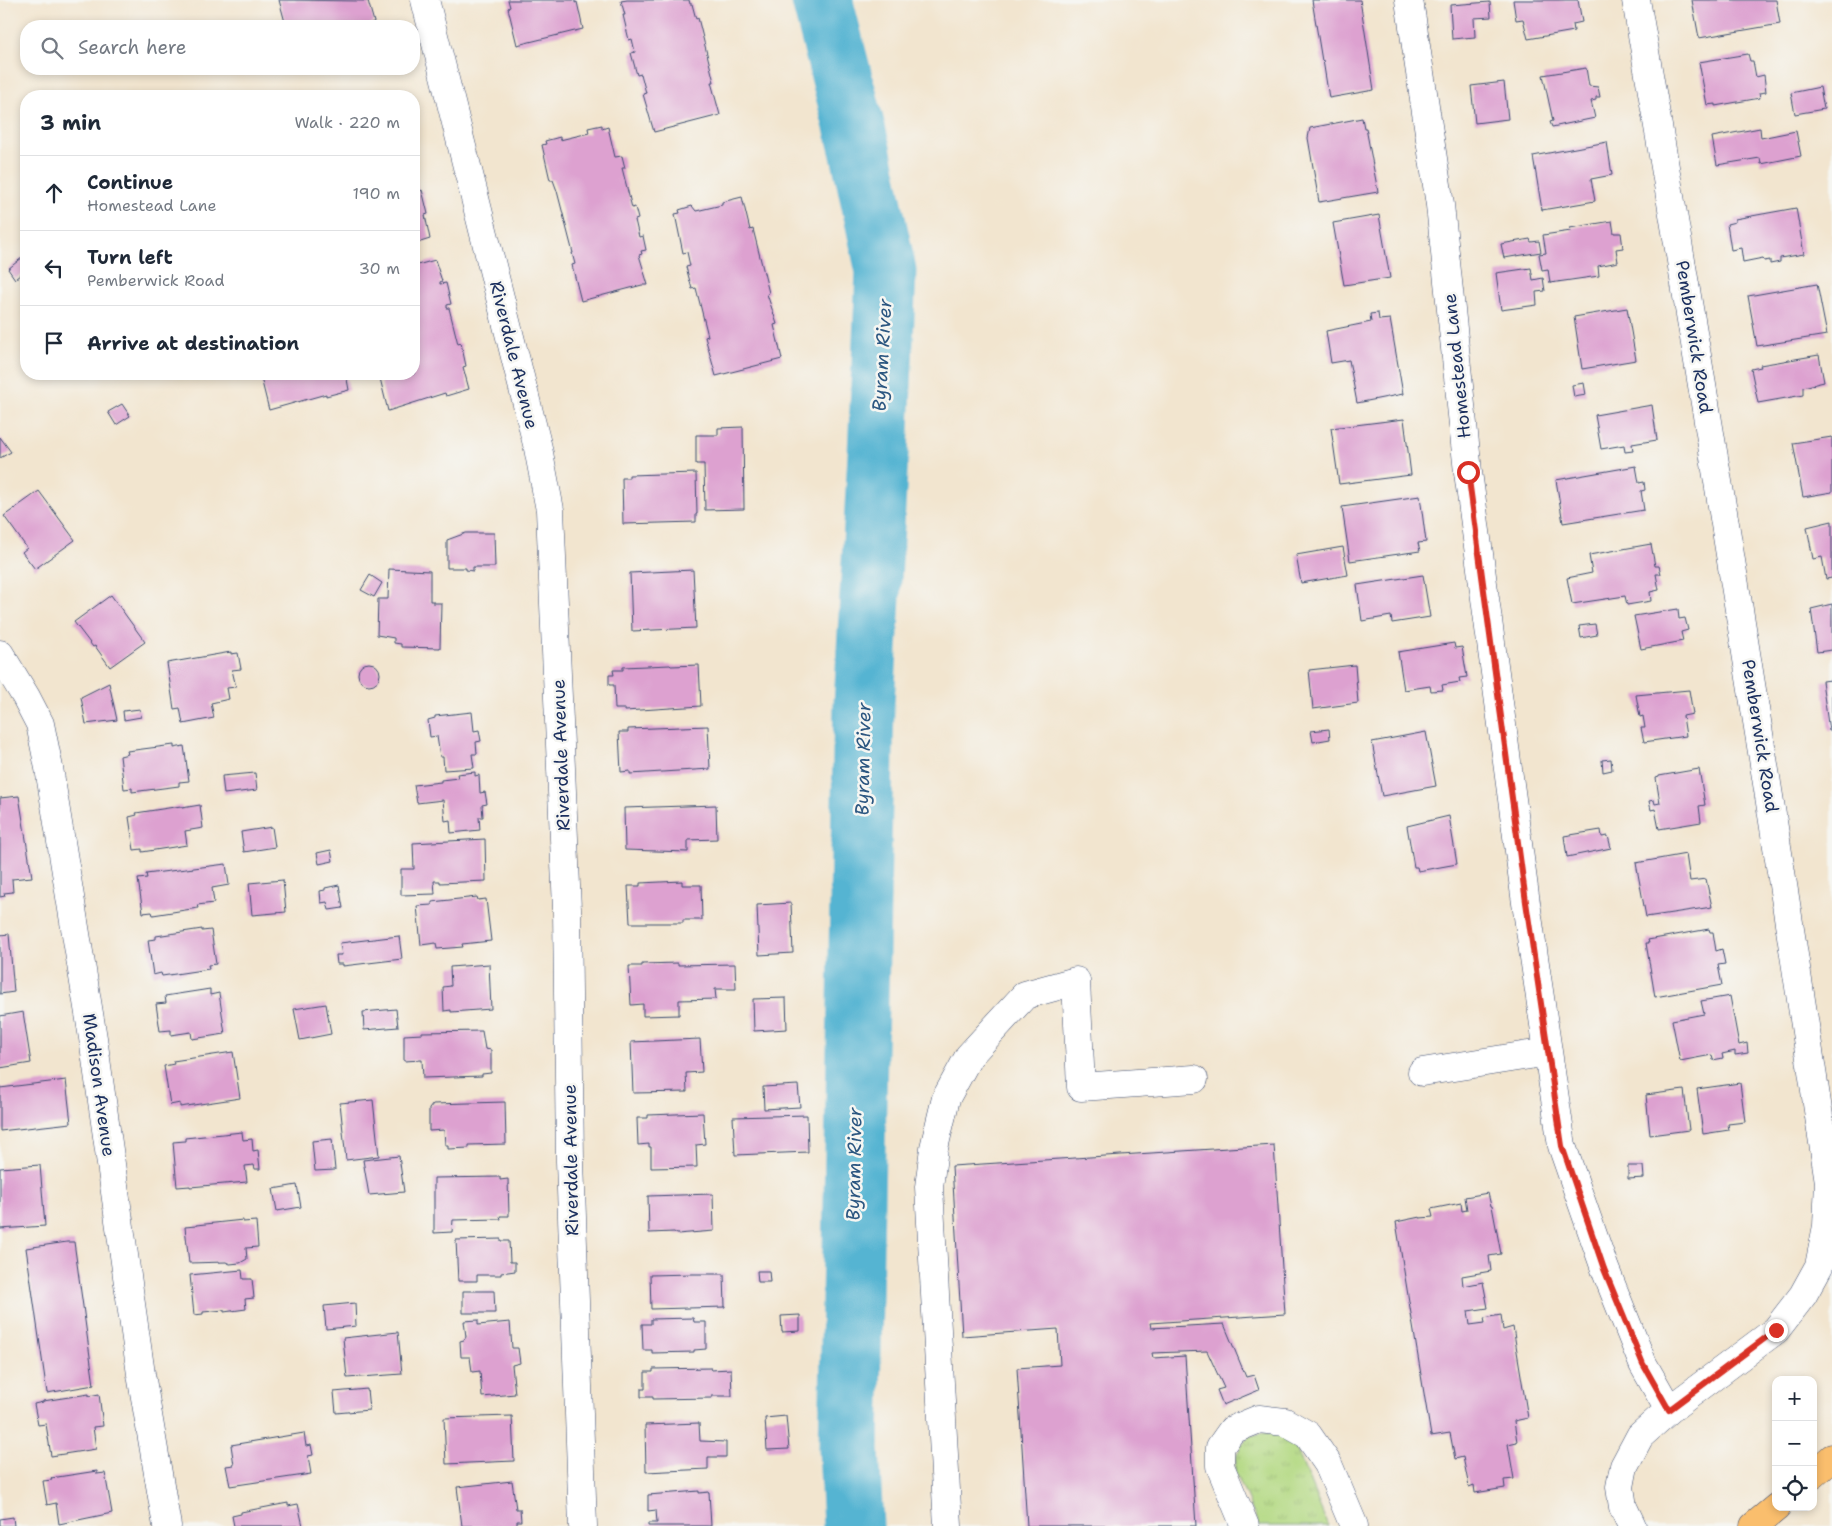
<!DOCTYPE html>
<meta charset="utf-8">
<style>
body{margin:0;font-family:"Shantell Sans",sans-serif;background:#f6f6f7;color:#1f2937}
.controls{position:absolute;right:15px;bottom:15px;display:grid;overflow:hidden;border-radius:10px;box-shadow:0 2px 8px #0003}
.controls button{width:45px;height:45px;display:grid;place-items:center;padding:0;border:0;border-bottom:1px solid #e0e1e3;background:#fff;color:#1f2937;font:25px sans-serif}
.stop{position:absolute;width:15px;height:15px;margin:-11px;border:4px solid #d93025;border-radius:50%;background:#fff}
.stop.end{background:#d93025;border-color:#fff;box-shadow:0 1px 5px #0008}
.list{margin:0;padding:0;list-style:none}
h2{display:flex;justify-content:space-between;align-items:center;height:65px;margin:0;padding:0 20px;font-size:21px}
h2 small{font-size:16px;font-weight:400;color:#747a83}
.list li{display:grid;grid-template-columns:32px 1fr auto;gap:15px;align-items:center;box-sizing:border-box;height:75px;padding:0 20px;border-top:1px solid #e0e1e3}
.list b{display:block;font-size:19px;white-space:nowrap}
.list p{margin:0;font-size:16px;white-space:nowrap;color:#747a83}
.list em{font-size:16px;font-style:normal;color:#747a83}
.icon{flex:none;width:28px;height:28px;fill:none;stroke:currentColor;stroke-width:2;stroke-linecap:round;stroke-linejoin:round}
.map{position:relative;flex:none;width:1832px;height:1526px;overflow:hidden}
.search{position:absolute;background:#fff;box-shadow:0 2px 8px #0003;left:20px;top:20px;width:400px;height:55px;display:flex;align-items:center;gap:12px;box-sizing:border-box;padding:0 18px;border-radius:20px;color:#747a83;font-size:19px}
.panel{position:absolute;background:#fff;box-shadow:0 2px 8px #0003;left:20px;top:90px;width:400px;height:290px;border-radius:20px}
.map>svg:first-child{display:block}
</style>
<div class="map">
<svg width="1832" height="1526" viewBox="0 0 1832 1526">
<defs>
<pattern id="grass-tufts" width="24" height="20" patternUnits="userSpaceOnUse" patternTransform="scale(1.25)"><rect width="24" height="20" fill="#b4d983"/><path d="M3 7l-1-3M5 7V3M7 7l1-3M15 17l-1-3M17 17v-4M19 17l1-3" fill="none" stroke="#9abb74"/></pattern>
</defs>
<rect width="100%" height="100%" fill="#f6f6f2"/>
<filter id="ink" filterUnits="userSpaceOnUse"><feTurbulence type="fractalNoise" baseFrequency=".02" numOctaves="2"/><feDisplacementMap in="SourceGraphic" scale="10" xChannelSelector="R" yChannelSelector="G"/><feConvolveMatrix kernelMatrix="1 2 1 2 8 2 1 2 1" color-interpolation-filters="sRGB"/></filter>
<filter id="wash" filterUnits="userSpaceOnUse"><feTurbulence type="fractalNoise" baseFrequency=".0096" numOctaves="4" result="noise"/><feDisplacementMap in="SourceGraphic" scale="20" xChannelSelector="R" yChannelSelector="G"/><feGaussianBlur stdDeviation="1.12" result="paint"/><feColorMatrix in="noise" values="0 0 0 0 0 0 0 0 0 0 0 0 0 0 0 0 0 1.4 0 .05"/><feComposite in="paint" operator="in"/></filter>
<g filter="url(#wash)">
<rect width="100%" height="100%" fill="#f2e5cf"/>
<path fill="url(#grass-tufts)" stroke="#688470" d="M1262 1433H1274L1284 1438 1296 1448 1328 1526H1259L1235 1471 1237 1454 1242 1445 1251 1436Z"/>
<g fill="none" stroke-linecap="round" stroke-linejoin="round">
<path stroke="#54b4d2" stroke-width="61" d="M822 0 860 149 886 271 878 454 864 704 849 1449 853 1526"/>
</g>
<g id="blocks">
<path fill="#dda1d0" d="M279 0 368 1 374 22 371 23 372 26H286Z
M508 0H575V3L577 2 583 29 517 45 508 8 510 7Z
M627 0H689L690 4H692L696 19 698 18 714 82H711L720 115 654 132 643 94 646 93 641 74 637 75 631 53 635 52 632 39 629 40 623 15H625L621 1Z
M1312 0H1360L1374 90 1329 98 1323 60 1322 61Z
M1513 0H1578L1582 22 1573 24 1574 31 1528 39 1523 19 1516 20Z
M1692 0H1776L1780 24 1699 38Z
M1490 2 1491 17 1474 18 1475 37 1452 39 1450 5Z
M1748 54 1750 61H1753L1756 77 1764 75 1766 92 1759 93 1760 98 1715 106V104L1707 105 1699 62Z
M1586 68 1589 86 1598 87 1600 97H1596V100L1591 101 1595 118 1552 127 1550 122 1553 121 1543 75Z
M1504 82 1508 119 1475 123 1471 86Z
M1820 87 1824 109 1795 114 1791 93Z
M1362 118 1364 128H1366L1378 192 1319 202 1308 138 1310 128Z
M602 125V129L608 127 615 157 622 156 625 168H622L632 208 635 207 638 219 635 220 639 237 643 236 646 250 641 251 642 254 639 255 648 285H642L581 301 572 265 575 264 572 253H573L557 191 553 180H550L542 145 546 144 545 141 560 137V140L589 133 588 128Z
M1760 128 1761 138 1796 131 1801 156 1761 164 1760 158 1717 165 1712 137Z
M1607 142 1612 175 1591 179 1595 201 1542 210 1533 156Z
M414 175 419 192 422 190 428 214 425 215 430 239 414 244Z
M742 197 750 230 753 229 769 293 767 294 777 324 774 325 782 359 716 376 705 337 708 336 696 288 692 289 686 267 690 266 687 252 683 253 675 214 680 213 679 210 692 206 696 211 722 205V202Z
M1796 208 1804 254 1780 258V262L1770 264V260L1764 261 1763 258 1743 262 1741 248 1731 250 1727 224 1735 222V219Z
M1379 215 1390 278 1344 285 1333 223Z
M1612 221 1614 233H1621L1623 248 1616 249 1618 262 1598 266 1599 276 1550 283 1548 269 1542 270 1539 254 1546 253 1543 235 1571 231 1570 228Z
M1530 239 1531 242 1539 241 1541 252 1504 258 1501 244Z
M23 257 26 261V270L15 279 8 269Z
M435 260 442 281 440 282V284L446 283 451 304 447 305V308H449L458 344 461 343 466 366 463 367 469 389 446 396 445 393 388 411 379 374H414V266Z
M1531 268 1533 280 1543 278 1545 291 1536 292 1537 305 1501 310 1496 273Z
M1817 284 1827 335 1757 346 1748 296Z
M1627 308 1636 360 1582 369 1574 317Z
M1378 313 1379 320 1390 319 1403 394 1357 403 1349 360 1331 363 1326 331 1371 322 1370 314Z
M1819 355 1824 382 1803 387V395L1758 403 1751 369 1761 367 1760 365Z
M260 374H346L349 390 326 396V394L269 410Z
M1584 383 1586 395 1574 397 1572 385Z
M122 404 130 416 116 425 108 412Z
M1652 405 1657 440 1632 444 1633 451 1625 452 1624 445 1601 449 1595 415Z
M1404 419 1411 475 1339 484 1331 428Z
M743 427 744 509 705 510 704 464H696V435H718V428Z
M0 437 11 452 0 458Z
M1832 437V492L1803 497 1793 443Z
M1636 466 1639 483 1644 482 1645 490 1641 491 1644 510 1563 523 1556 480Z
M696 473 697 514H696V522L623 524 622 478H629V475Z
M39 491 75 540 35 569 22 552 27 548 4 516Z
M1420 496 1426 542 1418 543 1420 551 1350 561 1342 507Z
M1832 521V578L1826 579 1822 557 1813 559 1807 527Z
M466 533H494L495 567H473V571L466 570V568H447V540Z
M1651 544 1655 566H1659L1661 574H1656L1659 590 1650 592 1651 601 1627 605 1625 596 1572 604 1567 578 1592 573 1589 555Z
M1343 547 1348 575 1301 583 1296 555Z
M389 569 430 571V601H433V603H441L440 648 401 647V644L394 643V638L377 635 378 599H388Z
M693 570 696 628 632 631 630 573Z
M370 575 382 583 374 597 361 590Z
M1423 575 1430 617 1392 623 1391 616 1362 621 1357 585Z
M111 595 145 642 110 667 95 646 93 647 74 622Z
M1832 604V650L1817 652 1811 609Z
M1678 609 1679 619 1685 618 1688 630 1681 632 1683 641 1641 649 1634 616Z
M1595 624 1597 635 1581 638 1579 626Z
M1454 643 1455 648 1462 647 1467 677 1459 678 1460 682 1442 685 1443 690 1431 691 1430 686 1404 690 1398 652Z
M231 652V654L238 653 241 669 232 670 236 687 227 688 229 699 211 703 214 718 183 724 180 708 174 709 167 663Z
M358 674a11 11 0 1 1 22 0a11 11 0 1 1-22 0Z
M670 665 671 666 699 665 701 706 625 711V709H615L614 685H609V675H614L613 670H623V667Z
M1355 665 1358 703 1313 709 1309 670Z
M1832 680V730L1829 731 1822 681Z
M109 683 117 720 86 724 81 697Z
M1689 690 1693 714 1683 716 1686 736 1644 742 1641 728H1645L1643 716 1640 717 1636 695Z
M140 709 141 717 124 720 123 711Z
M472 712 474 731 479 730 481 741 476 742 477 754H472L474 768 444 770 443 757H440L437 736 430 737 428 720 435 718V716Z
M708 726 710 769 630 774V771L621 772 619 732H628V729Z
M1329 729 1330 739 1313 742 1311 731Z
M1426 732 1436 786 1382 796 1372 742Z
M174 745V748L184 746 189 781 179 782V786L132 792V788L124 789 120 756 128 754 127 751Z
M1611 759 1612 770 1603 772 1602 760Z
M1699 769 1705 805 1699 806 1701 822 1659 829 1655 809 1651 810 1649 801 1654 800 1655 804 1660 803 1656 778 1659 777V776Z
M475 772V776L479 775 480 793 485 792 487 804 482 805 483 817H479L480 830 451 833 450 820 445 821 443 800 417 803 414 785 441 782V780L458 778 457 774Z
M255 773 257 790 224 794 222 776Z
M19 796 32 877 12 879 13 892 4 893 5 896 0 897V798Z
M200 805 203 828 185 831 187 845 142 852V849L134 850 129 817 137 815 136 813 181 806 182 808Z
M716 805 717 839 688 840V852L625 850 624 808Z
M1449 816 1457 864 1418 871 1417 867H1414L1407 826Z
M272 827 275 847 244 852 241 832Z
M1601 830 1602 837 1608 836 1611 848 1567 857 1564 836Z
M485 839 486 881 440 883V881H434L435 894 401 895V869H414L413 843Z
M331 850 333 861 319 864 317 853Z
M1686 854 1690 881 1706 879 1712 907 1646 917 1636 863Z
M226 864 229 885 212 888 214 903 197 905 198 908 153 915 152 912 143 913 138 879 147 878 146 874Z
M283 880 286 912 252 915 249 883Z
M682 881V885H701L702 920H683V923H630L628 886H640V883Z
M339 885 343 908 329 910 327 902 321 903 320 891 325 890V888Z
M477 897 478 900 486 899 491 941 462 944 463 947 437 949 436 943 421 945 417 906 432 905V902Z
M791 903 793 953 759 955 757 905Z
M202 929V931L211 930 216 964 208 965 209 969 162 976 161 973 153 975 148 940 156 939V936Z
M1709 929 1710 932H1713L1716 951 1722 949 1725 964 1718 965 1722 985 1655 997 1646 943H1649L1648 940Z
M9 934 14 992 0 994V935Z
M399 936 402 959 343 966V964H337L336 955H342L340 943Z
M678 963V965L735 964 736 989H715L716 999 679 1000V1015L643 1016V1004L631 1005 629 966H642V964Z
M489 964 491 1009 451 1012V1010L444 1011 443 987 451 986 450 967Z
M210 989V995L219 993 225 1034 192 1039 191 1032 171 1035V1030L160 1031 156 1004 166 1003 165 996Z
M1730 996 1739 1045 1747 1043 1748 1053 1735 1055V1051L1722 1054 1723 1058 1713 1060 1712 1055 1680 1061 1672 1020 1704 1014 1701 1001Z
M786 998 787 1029 754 1031 753 999Z
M326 1004 331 1034 300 1040 294 1009Z
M396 1009 398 1027 364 1030 363 1012Z
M23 1012 31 1063 0 1068V1016Z
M482 1031 485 1049 491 1050V1073L482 1074V1076L423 1078 422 1060 404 1061V1035L422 1034V1032Z
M700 1039 702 1072 686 1073 687 1092 633 1093 631 1042Z
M233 1052 240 1098 180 1107V1103L170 1105 164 1066 174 1064 173 1061Z
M66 1080 71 1123 0 1131V1088Z
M1740 1083 1745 1122 1728 1124 1729 1130 1703 1134 1697 1089Z
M798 1085 800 1107 764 1109 763 1087Z
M1684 1090 1689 1130 1650 1135 1646 1095Z
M373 1100 379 1156 346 1160 340 1103Z
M505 1102 506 1144 469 1145V1148L448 1149V1145H445L444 1130 429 1131V1109L433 1104Z
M703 1113 705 1144 696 1145 697 1167 651 1168V1147H649V1144L638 1145 637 1118H648V1115Z
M807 1115 808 1152 735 1155 733 1117Z
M242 1132 243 1140 252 1139 253 1151 258 1150 260 1169H255L254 1165 245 1166 247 1182 190 1187V1186L177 1187 173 1142 185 1141V1138Z
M332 1139 335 1170 315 1171 312 1141Z
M1274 1145 1285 1314 1150 1323 1151 1328 1224 1324 1246 1377 1254 1375 1259 1390 1223 1405 1217 1390 1224 1388 1207 1351 1152 1353 1153 1358 1185 1356 1196 1526H1027L1017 1368 1060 1365 1058 1329 962 1336 952 1166Z
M399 1156 404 1192 369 1195 363 1160Z
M40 1165 45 1226 0 1229V1168Z
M1628 1166H1643L1644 1178 1628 1179Z
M500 1177V1180L508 1179 509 1216H500L501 1219 453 1220 452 1232 434 1233V1178Z
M297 1185 301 1207 277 1211 273 1189Z
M1488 1193 1491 1206H1492L1501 1254 1489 1256 1491 1271 1462 1276 1463 1286 1483 1282 1488 1308 1468 1311 1470 1325 1485 1323 1484 1318 1501 1315 1503 1330 1513 1327 1528 1418 1514 1421 1517 1442 1508 1444 1514 1479 1504 1480 1505 1488 1475 1493 1474 1485 1469 1487 1463 1457 1455 1459 1450 1433 1431 1436 1396 1222 1420 1217V1218L1433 1217 1431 1209 1461 1203 1462 1211 1467 1210 1465 1197Z
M713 1194 714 1231 677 1234 674 1232 649 1233 648 1196Z
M243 1220V1222L256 1221 258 1247 246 1248 247 1259 240 1263 230 1264 226 1262 189 1263 185 1227 196 1226V1225Z
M501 1239V1241H509L510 1262H515V1271L501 1273V1275H477V1281H458L456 1240Z
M67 1242H74L94 1385 47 1393 26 1248Z
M242 1270 243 1279H252L254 1298 245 1299 246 1309 224 1312V1310L203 1312V1314L194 1315 190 1275Z
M757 1271H769L770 1282H758Z
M692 1274H724L725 1307 651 1309 650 1275Z
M463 1291H494L495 1313H463Z
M355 1303 356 1326 326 1329 324 1306Z
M800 1315V1331L782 1332 781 1316Z
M693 1318 694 1322H706V1349L694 1350V1352L652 1353V1350H643L642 1324H651V1319Z
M478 1320V1325L510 1322 512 1348H518L520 1363 512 1365 515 1394 482 1397 480 1371 472 1372 470 1357H461L460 1341 464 1340 466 1337 464 1321Z
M398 1332 402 1374 347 1378 343 1338Z
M711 1368V1370L731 1369 732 1396H712V1398L653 1399V1397H641V1389H645V1372H653V1369Z
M367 1389 369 1410 336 1413 334 1392Z
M89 1394V1396L99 1394 103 1426 93 1427 96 1449 51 1456 46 1424 38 1425 34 1404 43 1402V1401Z
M512 1416 514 1461 446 1464 444 1418Z
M786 1416 789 1449 767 1450 765 1418Z
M699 1423 700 1441 726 1442V1457H708V1469L646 1472 645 1425Z
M304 1433 306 1446 311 1445 313 1455 308 1456 311 1474 230 1486 226 1466 234 1465 231 1445Z
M97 1471V1474L105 1473 112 1513 59 1524 56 1503 47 1505 43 1481 52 1480 51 1478Z
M512 1481 516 1509H520L521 1521H517V1526H462L457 1487Z
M699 1491V1493L709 1492 711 1526H648V1523H657L656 1510 648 1511V1495Z
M288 1503V1506L298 1504 303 1526H234L232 1516 241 1514V1512Z
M13 1517 14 1526H0V1519Z"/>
</g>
</g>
<g filter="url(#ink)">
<use href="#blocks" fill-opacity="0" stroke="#3b4a6f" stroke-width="1"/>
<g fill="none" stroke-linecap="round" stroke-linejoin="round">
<g stroke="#3b4a6f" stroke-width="29">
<path id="minor" d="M425 0 538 448 550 510 567 909 570 1161 583 1526
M1409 0 1440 205 1468 472 1526 903 1562 1146 1605 1269 1643 1364 1669 1410
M0 654 26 697 40 724 49 768 93 1038 141 1374 167 1526
M1422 1072 1548 1052
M948 1526 929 1187 934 1148 946 1098 969 1056 1025 995 1076 981 1081 1087 1194 1079
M1245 1526 1220 1466V1447L1232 1430 1259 1419 1285 1422 1308 1435 1328 1464 1354 1526
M1632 1526 1623 1507 1620 1487 1624 1466 1640 1436 1669 1410 1776 1330 1803 1295 1819 1266 1827 1226 1829 1182C1769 787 1705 393 1636 0"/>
</g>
<g stroke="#3b4a6f" stroke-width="29">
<path id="major" d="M1813 1475 1832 1458
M1754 1526 1777 1507"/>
</g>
<use href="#minor" stroke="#fff" stroke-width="28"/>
<use href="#major" stroke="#fabe6d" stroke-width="28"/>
</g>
</g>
<g fill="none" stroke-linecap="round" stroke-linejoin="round" filter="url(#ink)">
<path stroke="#d93025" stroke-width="6" d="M1468 472 1526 902 1562 1146 1604 1269 1643 1364 1669 1410 1776 1330"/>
</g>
<g text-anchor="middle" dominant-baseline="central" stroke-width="5" stroke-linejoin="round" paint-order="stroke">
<g font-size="18" fill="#1b2f5e" stroke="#f6f6f2">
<text transform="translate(1694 337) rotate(81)">Pemberwick Road</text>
<text transform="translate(514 355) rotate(76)">Riverdale Avenue</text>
<text transform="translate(1457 366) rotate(-96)">Homestead Lane</text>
<text transform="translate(1760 736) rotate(81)">Pemberwick Road</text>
<text transform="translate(561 755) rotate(-92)">Riverdale Avenue</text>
<text transform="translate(99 1085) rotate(82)">Madison Avenue</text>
<text transform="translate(571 1160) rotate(-91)">Riverdale Avenue</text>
</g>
<g font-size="19" font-style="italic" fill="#2c5781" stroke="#f6f6f2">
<text transform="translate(882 355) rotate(-87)">Byram River</text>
<text transform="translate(863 759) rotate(-89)">Byram River</text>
<text transform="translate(854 1164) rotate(-89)">Byram River</text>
</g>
</g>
</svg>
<div class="controls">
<button>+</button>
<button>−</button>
<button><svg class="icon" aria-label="locate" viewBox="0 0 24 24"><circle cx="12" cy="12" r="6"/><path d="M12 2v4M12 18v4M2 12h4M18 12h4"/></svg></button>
</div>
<div class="stop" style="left:1468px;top:472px"></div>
<div class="stop end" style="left:1776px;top:1330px"></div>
<div class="search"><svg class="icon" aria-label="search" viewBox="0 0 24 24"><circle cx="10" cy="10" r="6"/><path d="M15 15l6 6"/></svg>Search here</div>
<section class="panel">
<h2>3 min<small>Walk · 220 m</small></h2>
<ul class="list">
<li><svg class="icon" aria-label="ahead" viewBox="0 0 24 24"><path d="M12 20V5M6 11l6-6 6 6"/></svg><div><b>Continue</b><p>Homestead Lane</p></div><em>190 m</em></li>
<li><svg class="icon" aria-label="left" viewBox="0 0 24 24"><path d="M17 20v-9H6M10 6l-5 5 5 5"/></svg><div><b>Turn left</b><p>Pemberwick Road</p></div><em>30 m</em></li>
<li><svg class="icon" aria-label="arrive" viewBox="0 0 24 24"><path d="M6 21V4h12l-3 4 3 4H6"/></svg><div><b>Arrive at destination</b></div></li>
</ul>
</section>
</div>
